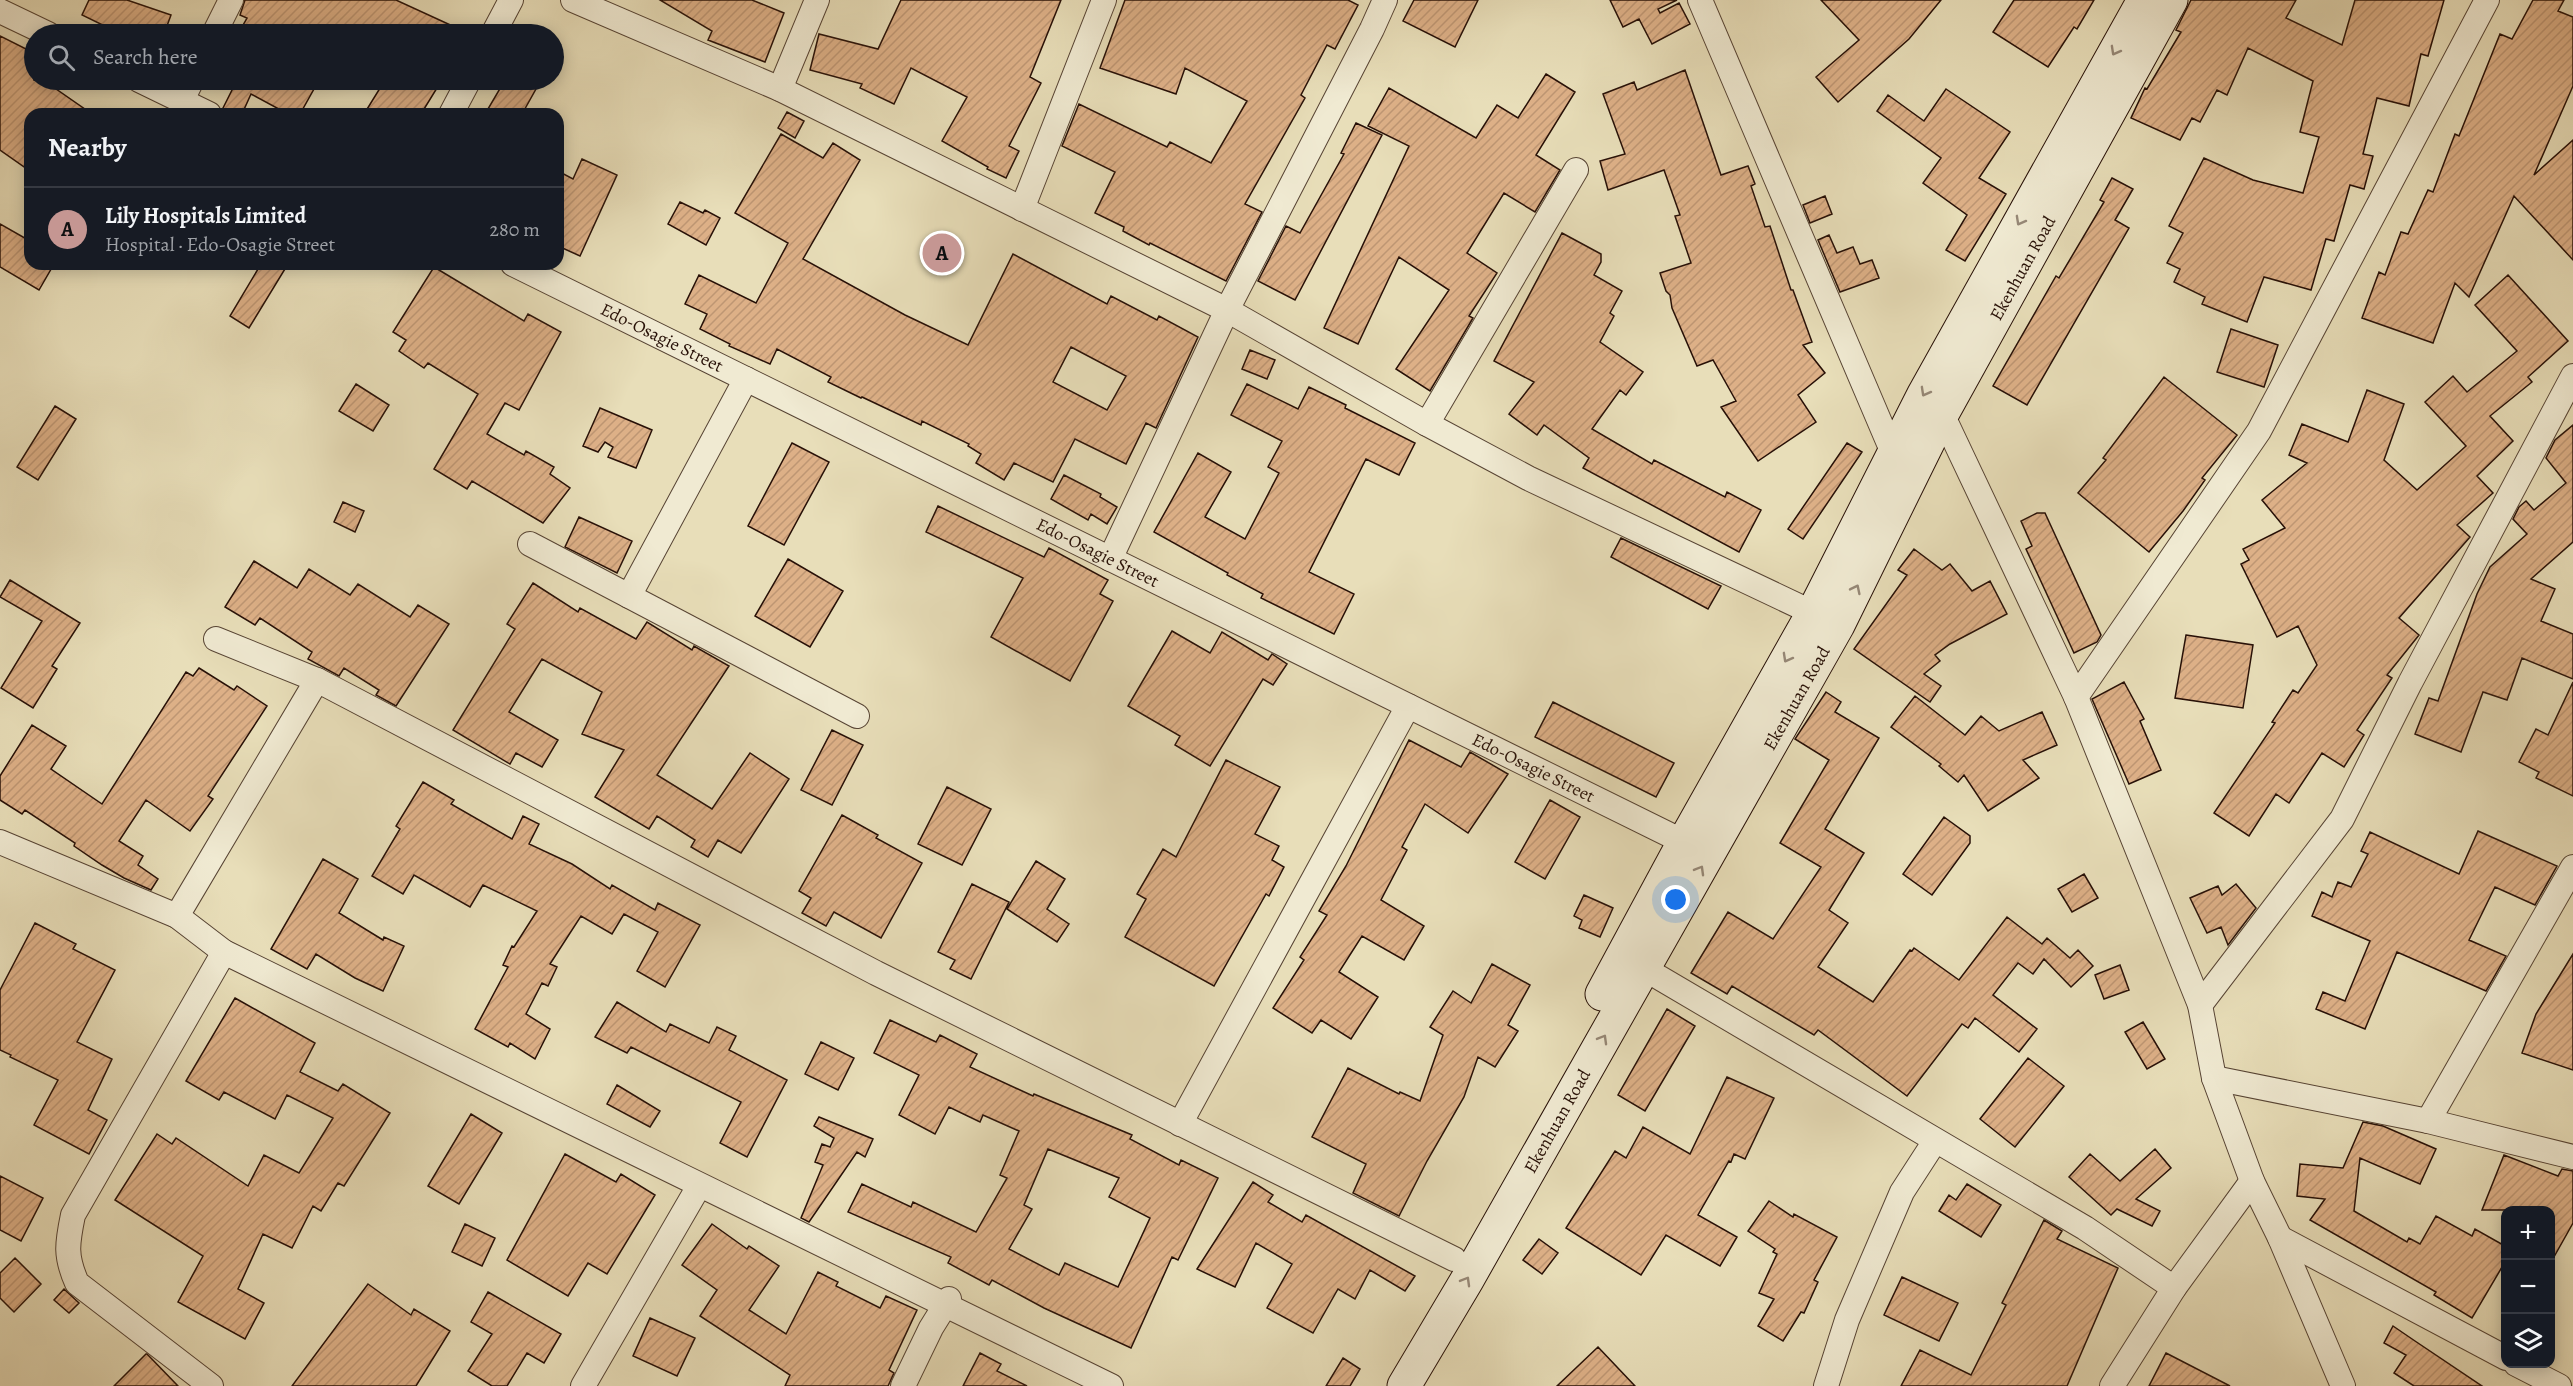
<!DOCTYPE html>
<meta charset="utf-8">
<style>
body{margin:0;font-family:Alegreya,serif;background:#20242c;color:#f1f3f6}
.controls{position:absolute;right:18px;bottom:18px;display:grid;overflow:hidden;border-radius:12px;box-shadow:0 3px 15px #0003}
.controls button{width:54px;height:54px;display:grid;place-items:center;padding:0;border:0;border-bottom:2px solid #363941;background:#171b24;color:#f1f3f6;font:30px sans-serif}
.you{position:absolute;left:1676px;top:900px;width:21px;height:21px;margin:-15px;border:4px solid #fff;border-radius:50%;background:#1a73e8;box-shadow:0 0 0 9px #1a73e833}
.badge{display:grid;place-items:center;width:39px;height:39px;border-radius:50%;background:#c59692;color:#111;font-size:20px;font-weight:700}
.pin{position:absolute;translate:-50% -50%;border:3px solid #fff;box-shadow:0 2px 6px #0006}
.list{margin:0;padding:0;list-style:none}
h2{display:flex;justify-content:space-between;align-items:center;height:78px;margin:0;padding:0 24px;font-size:26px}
h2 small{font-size:20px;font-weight:400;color:#9ea1a6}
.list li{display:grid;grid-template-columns:39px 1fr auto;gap:18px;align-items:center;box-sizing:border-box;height:84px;padding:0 24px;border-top:2px solid #363941}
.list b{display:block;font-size:22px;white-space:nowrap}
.list p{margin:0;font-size:20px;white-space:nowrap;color:#9ea1a6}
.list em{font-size:20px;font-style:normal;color:#9ea1a6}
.icon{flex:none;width:33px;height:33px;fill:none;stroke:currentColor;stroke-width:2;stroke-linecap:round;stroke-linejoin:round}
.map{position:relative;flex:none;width:2573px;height:1386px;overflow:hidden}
.search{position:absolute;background:#171b24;box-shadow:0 3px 15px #0003;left:24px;top:24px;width:540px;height:66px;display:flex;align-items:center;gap:15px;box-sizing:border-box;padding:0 21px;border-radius:33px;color:#9ea1a6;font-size:22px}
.panel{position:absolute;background:#171b24;box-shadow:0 3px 15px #0003;left:24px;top:108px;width:540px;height:162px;border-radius:18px}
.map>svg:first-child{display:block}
</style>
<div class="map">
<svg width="2573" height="1386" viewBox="0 0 2573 1386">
<defs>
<pattern id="building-hatch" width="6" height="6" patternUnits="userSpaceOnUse" patternTransform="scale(1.5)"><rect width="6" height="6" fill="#ddb087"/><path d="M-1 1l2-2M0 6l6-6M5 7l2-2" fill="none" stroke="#be9673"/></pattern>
</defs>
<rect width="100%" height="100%" fill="#e8deb9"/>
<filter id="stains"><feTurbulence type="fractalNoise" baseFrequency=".00333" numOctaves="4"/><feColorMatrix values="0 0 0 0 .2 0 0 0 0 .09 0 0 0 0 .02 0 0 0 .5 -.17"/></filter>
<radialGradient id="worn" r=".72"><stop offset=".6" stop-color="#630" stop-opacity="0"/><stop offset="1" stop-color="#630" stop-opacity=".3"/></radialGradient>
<path fill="url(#building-hatch)" stroke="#271007" stroke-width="1.5" fill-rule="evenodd" d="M89 0H127L171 15 164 34H121L82 15Z
M245 0H396L470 34H238L247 18 240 15Z
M660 0H752L784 13 765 62 708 40 712 31Z
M901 0H1061L1030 77 1041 83 1009 146 1019 151 1006 178 987 169 988 167 942 141 967 97 911 68 894 104 860 88 862 84 810 70 819 34 878 49Z
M1125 0H1348L1358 5 1335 49 1327 45 1301 95 1305 98 1245 204 1262 212 1226 281 1150 243 1149 245 1123 231 1124 227 1095 213 1115 172 1062 146 1079 104 1167 147 1170 142 1211 163 1247 101 1185 68 1176 94 1100 68Z
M1414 0H1478L1455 47 1403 21Z
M1610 0H1677L1658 9 1660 13 1679 3 1690 24 1652 44 1639 19 1623 27Z
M1821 0H1941L1909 39 1838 102 1816 77 1859 40Z
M2014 0H2094L2077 29 2074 27 2048 67 1993 32Z
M2191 0H2296L2286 18 2342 45 2355 0H2444L2428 56 2421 54 2409 106 2377 98 2363 154 2373 156 2364 189 2350 185 2334 241 2326 239 2311 290 2264 277 2247 322 2202 304 2205 297 2174 282 2180 269 2167 263 2183 233 2169 226 2204 158 2253 180 2303 193 2319 137 2300 132 2313 81 2248 48 2227 95 2217 90 2200 122 2192 118 2180 140 2131 118 2145 88 2147 89 2181 32 2176 30Z
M2533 0H2564L2558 11 2573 17V86L2534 175 2573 140V260L2514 196 2469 297 2455 283 2433 343 2362 318 2379 272 2385 275 2401 232 2408 234 2428 190 2433 192 2455 134 2459 136 2500 34 2512 39Z
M0 36 34 53V80H43L92 114H30V171L0 150Z
M1685 70 1721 175 1748 166 1755 184 1751 186 1765 227 1770 226 1791 290H1793L1812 342 1803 345 1825 373 1798 395 1816 422 1758 461 1721 407 1736 401 1713 360 1697 366 1672 308 1670 295 1666 291 1660 273 1691 263 1675 216 1680 215 1664 170 1608 190 1600 161 1625 154 1603 94 1634 82 1637 90Z
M1546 74 1575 92 1536 155 1560 170 1535 212 1504 193 1467 253 1497 273 1469 316 1473 318 1430 391 1396 369 1449 290 1399 257 1358 344 1324 328 1409 146 1368 126 1389 88 1476 138 1497 105 1518 118Z
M226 80H319L300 114H288L251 94 242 114H223L222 110 235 84Z
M385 80H423L437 88 421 114H364Z
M505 80H541L522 114H485Z
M1946 89 2010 132 1979 178 2006 194 1965 261 1946 250 1967 215 1923 183 1941 158 1877 111 1888 95 1924 121Z
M787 112 804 121 795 138 778 128Z
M1356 123 1382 135 1295 300 1258 281 1286 226 1300 233 1344 154 1341 153Z
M781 134 823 158 833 143 860 160 803 259 905 315 968 345 1013 254 1107 304 1111 296 1157 320 1159 316 1198 337 1156 428 1146 423 1126 464 1075 439 1053 482 1014 463 1004 480 976 463 981 454 968 446 969 444 922 421 921 425 862 397 861 398 828 382 831 377 777 349 770 364 729 346 730 344 700 329 707 314 685 304 699 275 756 303 788 243 735 213ZM1071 347 1126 376 1107 410 1053 382Z
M582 159 617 175 580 256 558 246V171L573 179Z
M2112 178 2133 189 2115 220 2129 228 2027 405 1993 386 2056 276 2059 278 2104 202 2100 200Z
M1825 196 1832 214 1810 223 1803 205Z
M680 202 703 213 705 210 720 218 706 245 668 224Z
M0 224 30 241V264H54L39 290 0 267Z
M1562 233 1601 254V262L1594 275 1622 291 1610 313 1614 316 1600 342 1643 372 1626 395 1620 390 1592 429 1652 464 1654 460 1725 497 1727 492 1761 510 1739 552 1583 468 1589 458 1544 425 1537 435 1509 414 1534 382 1494 361Z
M1829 235 1837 253 1853 247 1860 264 1872 260 1879 278 1840 292 1818 240Z
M261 264H288L249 328 230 316Z
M434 267 524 321 528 314 561 332 519 410 505 403 487 434 524 455 526 451 554 467 550 474 570 488 543 523 472 481 467 489 434 469 478 394 428 363 424 368 399 351 406 340 393 332Z
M2508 275 2568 341 2528 377 2532 382 2490 416 2513 441 2477 476 2493 493 2457 525 2470 537 2399 618 2419 635 2387 675 2392 678 2357 730 2364 735 2344 767 2322 753 2289 803 2276 794 2249 836 2214 813 2275 723 2272 722 2293 690 2298 693 2317 665 2298 626 2277 637 2241 564 2249 560 2243 549 2285 528 2262 500 2307 463 2289 455 2302 424 2348 442 2367 390 2404 404 2384 460 2417 490 2466 446 2425 402 2453 376 2467 392 2517 351 2475 305Z
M2231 329 2278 345 2264 387 2217 372Z
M1250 350 1275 360 1267 379 1242 369Z
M2164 377 2237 435 2202 478 2205 480 2183 511 2149 552 2078 493 2106 460 2103 458Z
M356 384 389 405 373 431 339 411Z
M1247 384 1298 409 1309 387 1346 405 1345 408 1415 443 1399 475 1366 459 1309 572 1354 594 1334 634 1261 598 1263 594 1227 575 1228 573 1154 532 1198 453 1231 472 1205 517 1245 539 1279 473 1268 467 1282 441 1231 415Z
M55 406 76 419 38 480 17 467Z
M600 408 652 430 636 468 608 457 613 447 605 442 598 452 583 446Z
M2573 425V542L2531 579 2555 589 2541 621 2573 634V679L2522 658 2507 700 2483 692 2461 752 2415 734 2429 698 2438 701 2477 594 2490 567 2527 534 2513 519 2519 507 2526 501 2534 510 2566 483 2546 458 2555 440Z
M792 443 829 462 784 545 748 526Z
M1847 443 1862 452 1803 539 1788 529Z
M1064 475 1101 494 1100 497 1117 507 1107 524 1091 514 1088 520 1051 499Z
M343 502 364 511 355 532 334 522Z
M938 506 1044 557 1049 548 1108 580 1100 594 1113 601 1070 681 991 637 1023 578 926 532Z
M2037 513H2045L2101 635 2097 642 2074 653 2026 549 2032 546 2021 521Z
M579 517 632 541 617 573 565 547Z
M1621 538 1721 586 1708 609 1611 557Z
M1914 549 1942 570 1950 564 1972 591 1990 581 2007 614 1950 644 1935 655 1940 661 1924 674 1941 686 1930 702 1854 649 1907 575 1898 570Z
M788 559 843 591 810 647 755 616Z
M254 561 297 588 309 569 350 595 358 584 410 617 418 605 449 624 396 706 376 695 379 690 344 668 339 676 308 659 312 652 260 618 255 625 225 607Z
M10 580 80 623 52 666 57 669 33 708 1 688 42 621 0 597Z
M533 583 578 612 580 608 636 639 647 622 692 650 694 646 729 666 657 775 712 809 750 753 789 779 741 853 718 840 708 857 691 847 695 840 657 816 649 829 595 797 624 750 582 734 602 692 542 659 509 712 558 740 542 767 516 753 510 764 453 730 515 629 507 624Z
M1172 631 1210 653 1222 632 1268 660 1272 654 1287 664 1273 685 1263 679 1210 766 1175 745 1180 736 1128 706Z
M2186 635 2253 645 2243 708 2175 698Z
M199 668 234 690 237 686 267 706 208 796 213 799 190 831 146 800 119 841 143 856 138 865 158 879 151 890 124 878 102 865 74 846 75 843 25 810 22 814 0 800V776L32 725 66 746 51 769 102 804 186 672 193 676Z
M2124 682 2144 719 2140 721 2161 770 2129 784 2092 699Z
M2573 682V796L2536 778 2539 772 2519 762 2536 729 2548 735Z
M1826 692 1841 702 1835 712 1879 738 1825 829 1864 853 1829 910 1848 923 1818 967 1873 1002 1910 950 1912 951 1914 948 1959 980 2007 917 2042 944 2047 938 2070 958 2078 950 2093 966 2071 987 2044 959 2033 974 2018 963 1993 995 2037 1029 2019 1052 1975 1018 1968 1028 1962 1024 1907 1096 1818 1030 1814 1035 1732 986 1727 994 1691 973 1728 912 1773 939 1821 867 1780 843 1829 760 1795 739Z
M1915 696 1965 735 1981 716 1999 731 2042 712 2057 745 2023 760 2039 778 1988 811 1964 775 1958 782 1939 766 1941 764 1891 727Z
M1553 702 1674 763 1656 797 1535 737Z
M832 730 863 745 832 805 801 790Z
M1409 740 1461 767 1470 752 1508 774 1468 833 1425 804 1402 847 1407 850 1381 900 1424 926 1404 960 1362 936 1339 972 1378 997 1351 1039 1321 1020 1312 1033 1273 1008 1304 960 1300 957 1327 915 1319 911 1346 866Z
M1226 760 1280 787 1255 834 1279 846 1272 860 1284 867 1269 896 1266 894 1214 986 1125 937 1146 899 1137 894 1163 849 1176 857Z
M423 782 454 800 451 804 512 839 523 816 539 824 529 844 572 864 610 889 612 885 655 910 658 903 700 925 665 987 637 971 658 932 624 914 612 934 581 916 550 964 557 967 548 986 542 983 526 1014 550 1029 535 1059 510 1043 508 1047 475 1029 508 967 503 965 512 946 514 947 537 911 483 885 470 907 414 875 403 894 372 876 400 829 396 826Z
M947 787 991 809 962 865 918 844Z
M1550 800 1580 817 1545 879 1515 862Z
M842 815 878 835 876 838 922 863 881 938 834 912 826 926 802 913 811 898 799 891Z
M1944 817 1970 836V843L1932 895 1903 874Z
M2478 831 2557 866 2535 905 2495 887 2469 940 2506 956 2486 991 2397 952 2365 1029 2316 1009 2323 992 2345 1001 2370 941 2312 916 2322 892 2332 897 2338 882 2351 887 2368 854 2361 851 2370 832 2459 874Z
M323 859 358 879 339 913 383 940 384 937 404 946 383 991 355 978 316 954 307 969 271 949Z
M1036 861 1065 879 1047 909 1069 924 1057 942 1007 909Z
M2084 874 2098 898 2072 912 2058 889Z
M972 884 1009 902 971 979 950 969 955 960 938 952Z
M2236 884 2256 908 2228 945 2221 927 2207 933 2190 898 2218 886 2222 895Z
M1584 895 1613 908 1600 937 1579 928 1582 920 1574 916Z
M35 923 76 944 73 949 115 970 77 1042 112 1059 88 1110 107 1120 89 1154 34 1125 58 1080 10 1057 11 1055 0 1050V990Z
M2573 954V1070L2522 1053 2536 1014Z
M1492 964 1530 985 1508 1025 1518 1031 1495 1067 1478 1057 1464 1097 1427 1161 1399 1216 1353 1193 1366 1164 1312 1137 1348 1068 1399 1094 1400 1092 1420 1101 1443 1035 1430 1027 1453 991 1471 1003Z
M2120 965 2129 990 2104 999 2095 975Z
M235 998 315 1043 300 1072 338 1091 343 1084 390 1113 344 1186 338 1183 321 1211 313 1206 292 1248 263 1234 238 1289 264 1303 245 1339 178 1302 203 1256 115 1200 157 1134 172 1144 176 1138 248 1186 264 1155 299 1173 333 1118 287 1095 275 1119 224 1092 219 1100 186 1081Z
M617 1002 666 1032 670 1024 709 1043 717 1027 736 1036 729 1050 787 1080 747 1157 720 1143 741 1102 631 1047 627 1053 595 1037Z
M1667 1009 1695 1026 1645 1111 1618 1095Z
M890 1020 936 1042 940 1035 977 1054 970 1067 1033 1096 1034 1094 1132 1135 1130 1139 1179 1165 1181 1160 1218 1178 1178 1260 1172 1257 1131 1348 1044 1308 992 1280 989 1285 948 1263 951 1257 848 1212 862 1184 911 1207 913 1202 976 1232 1007 1178 1000 1175 1019 1131 983 1115 980 1122 949 1107 935 1134 899 1115 919 1075 874 1053ZM1048 1149 1119 1178 1109 1197 1150 1218 1118 1287 1065 1263 1059 1275 1009 1249 1032 1209 1024 1205Z
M2143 1022 2165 1059 2147 1069 2125 1032Z
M821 1042 854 1058 838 1090 805 1074Z
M2028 1058 2064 1086 2015 1147 1980 1119Z
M1727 1077 1774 1098 1745 1159 1734 1154 1731 1162 1729 1161 1698 1215 1737 1237 1720 1266 1666 1235 1641 1275 1566 1228 1615 1151 1626 1158 1643 1127 1690 1154Z
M617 1085 660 1111 650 1127 607 1104Z
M471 1114 502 1133 459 1204 428 1186Z
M819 1117 873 1139 865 1157 857 1152 809 1222 801 1218 823 1165 815 1162 822 1144 830 1147 834 1138 814 1126Z
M2363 1122 2383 1126 2436 1149 2420 1184 2360 1158 2354 1211 2407 1242 2409 1238 2420 1244 2436 1216 2472 1236 2475 1229 2505 1246V1262L2472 1318 2434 1295 2436 1292 2310 1220 2325 1199 2297 1196 2300 1164 2343 1168Z
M2155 1149 2171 1168 2136 1199 2160 1211 2152 1226 2117 1209 2111 1215 2069 1177 2090 1154 2120 1181Z
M565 1154 616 1182 621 1174 655 1195 607 1274 588 1263 568 1296 507 1260Z
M2504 1155 2558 1176 2562 1169 2573 1171V1223L2550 1264V1210H2482Z
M0 1176 43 1198 21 1241 0 1230Z
M1253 1182 1273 1195 1268 1202 1302 1222 1306 1215 1415 1276 1405 1291 1370 1270 1355 1299 1338 1289 1313 1333 1267 1308 1292 1264 1256 1243 1235 1287 1197 1269Z
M1967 1184 2001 1205 1981 1237 1939 1211 1949 1195 1956 1200Z
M1769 1201 1793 1217 1794 1214 1837 1237 1814 1280 1818 1282 1804 1313 1801 1312 1783 1341 1758 1326 1774 1299 1759 1293 1777 1254 1773 1252 1775 1249 1748 1231Z
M2044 1220 2062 1231 2057 1239 2118 1268 2067 1386H1901L1920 1350 1971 1375 2006 1305 2002 1303Z
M465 1224 495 1238 482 1266 452 1252Z
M712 1224 747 1249 749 1246 779 1266 749 1310 786 1334 818 1272 838 1282 836 1286 880 1308 886 1296 917 1310 889 1370 894 1373 888 1386H785L790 1375 700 1316 717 1290 682 1265Z
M1539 1239 1558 1253 1542 1274 1523 1260Z
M15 1258 41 1284 14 1312 0 1298V1273Z
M1902 1277 1958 1303 1939 1341 1884 1315Z
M368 1284 411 1315 414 1309 450 1331 416 1386H292Z
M64 1289 79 1303 69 1313 54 1300Z
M488 1292 561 1334 544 1363 527 1353 507 1386H492L468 1371 492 1334 471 1322Z
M650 1318 695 1338 677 1376 633 1356Z
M2393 1326 2415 1341 2482 1386H2414L2394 1373 2406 1355 2384 1343Z
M1598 1347 1635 1386H1557Z
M980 1353 1001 1364 997 1371 1027 1386H963Z
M2166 1353 2230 1386H2149Z
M146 1354H147L178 1386H114Z
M1343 1358 1360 1369 1350 1386H1326Z"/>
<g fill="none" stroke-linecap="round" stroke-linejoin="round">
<g stroke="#574434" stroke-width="26">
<g id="street">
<path d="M573 0 780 89 1227 310 1427 424 1528 478 1826 619"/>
<path d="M1700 0 1893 453"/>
<path d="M0 11 48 34"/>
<path d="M214 34 231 0"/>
<path d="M493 34 511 0"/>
<path d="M139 80 209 114"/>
<path d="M780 89 817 0"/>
<path d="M182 100 192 80"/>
<path d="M451 114 469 80"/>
<path d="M1022 209 1104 0"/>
<path id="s1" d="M513 264 1684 842"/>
<path d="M1942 414 2076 697 2200 1005 2214 1078 2252 1181 2280 1238 2343 1386"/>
<path d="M1427 424 1576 170"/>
<path d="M530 544 629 596 746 379"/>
<path d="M1110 559 1227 310 1372 29 1385 0"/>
<path d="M629 596 857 716"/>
<path d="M216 639 317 680"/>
<path d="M2076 697 2259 431 2487 0"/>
<path d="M0 842 177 916 224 952 1111 1386"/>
<path d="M177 916 317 680 876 973 1454 1259"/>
<path d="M1643 968 2085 1228 2174 1288"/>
<path d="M2200 1005 2342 819 2410 683 2573 376"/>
<path d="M2214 1078 2428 1121 2573 1157"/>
<path d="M2428 1121 2573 867"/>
<path d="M1180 1124 1408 706"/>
<path d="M2280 1238 2506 1358"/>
<path d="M2516 1364 2559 1386"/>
<path d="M211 1386 77 1283C65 1256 67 1244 73 1215L224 952"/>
<path d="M583 1386 699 1186"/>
<path d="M903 1386 931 1328 949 1299"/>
<path d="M1826 1386 1847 1320 1902 1192 1935 1141"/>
<path d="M2112 1386 2174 1288 2252 1181"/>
</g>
</g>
<g stroke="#271007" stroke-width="35">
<g id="secondary">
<path d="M1602 994 1684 842 1813 613 1924 394 2144 0"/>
<path id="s2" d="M1404 1386 1467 1280 1838 625 1942 414 2171 0"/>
</g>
</g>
<use href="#street" stroke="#f0ead2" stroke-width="24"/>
<use href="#secondary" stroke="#f0ead2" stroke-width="33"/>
</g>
<defs><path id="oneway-chevron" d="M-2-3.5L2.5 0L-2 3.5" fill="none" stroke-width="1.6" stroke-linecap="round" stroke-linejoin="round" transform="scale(1.5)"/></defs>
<g stroke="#968877">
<use href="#oneway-chevron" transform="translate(2115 51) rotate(119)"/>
<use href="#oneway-chevron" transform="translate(2020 221) rotate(119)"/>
<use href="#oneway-chevron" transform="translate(1925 392) rotate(119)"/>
<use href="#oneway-chevron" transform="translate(1856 589) rotate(-64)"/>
<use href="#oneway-chevron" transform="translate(1787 658) rotate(119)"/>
<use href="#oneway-chevron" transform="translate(1700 870) rotate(-60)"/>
<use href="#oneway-chevron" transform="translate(1603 1039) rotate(-60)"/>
<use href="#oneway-chevron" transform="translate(1466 1281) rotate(-60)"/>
</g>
<g text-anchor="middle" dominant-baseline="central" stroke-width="4.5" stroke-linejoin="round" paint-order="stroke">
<g font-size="18" fill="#271007" stroke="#f0ead2">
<text stroke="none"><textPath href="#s2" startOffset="1278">Ekenhuan Road</textPath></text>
<text stroke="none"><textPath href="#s1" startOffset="166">Edo-Osagie Street</textPath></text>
<text stroke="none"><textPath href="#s1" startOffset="652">Edo-Osagie Street</textPath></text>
<text stroke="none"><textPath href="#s2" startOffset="792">Ekenhuan Road</textPath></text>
<text stroke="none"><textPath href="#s1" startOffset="1138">Edo-Osagie Street</textPath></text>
<text stroke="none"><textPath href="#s2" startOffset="306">Ekenhuan Road</textPath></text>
</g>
</g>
<rect width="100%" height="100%" filter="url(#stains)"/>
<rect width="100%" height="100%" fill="url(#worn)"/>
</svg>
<div class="controls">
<button>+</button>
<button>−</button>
<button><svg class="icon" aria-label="layers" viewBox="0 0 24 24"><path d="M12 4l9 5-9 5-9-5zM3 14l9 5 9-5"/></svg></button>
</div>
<div class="you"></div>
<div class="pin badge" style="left:942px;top:253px">A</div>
<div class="search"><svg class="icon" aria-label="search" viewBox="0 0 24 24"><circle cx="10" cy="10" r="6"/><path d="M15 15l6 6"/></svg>Search here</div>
<section class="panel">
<h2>Nearby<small></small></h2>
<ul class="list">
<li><span class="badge">A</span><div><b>Lily Hospitals Limited</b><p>Hospital · Edo-Osagie Street</p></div><em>280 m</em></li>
</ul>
</section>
</div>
